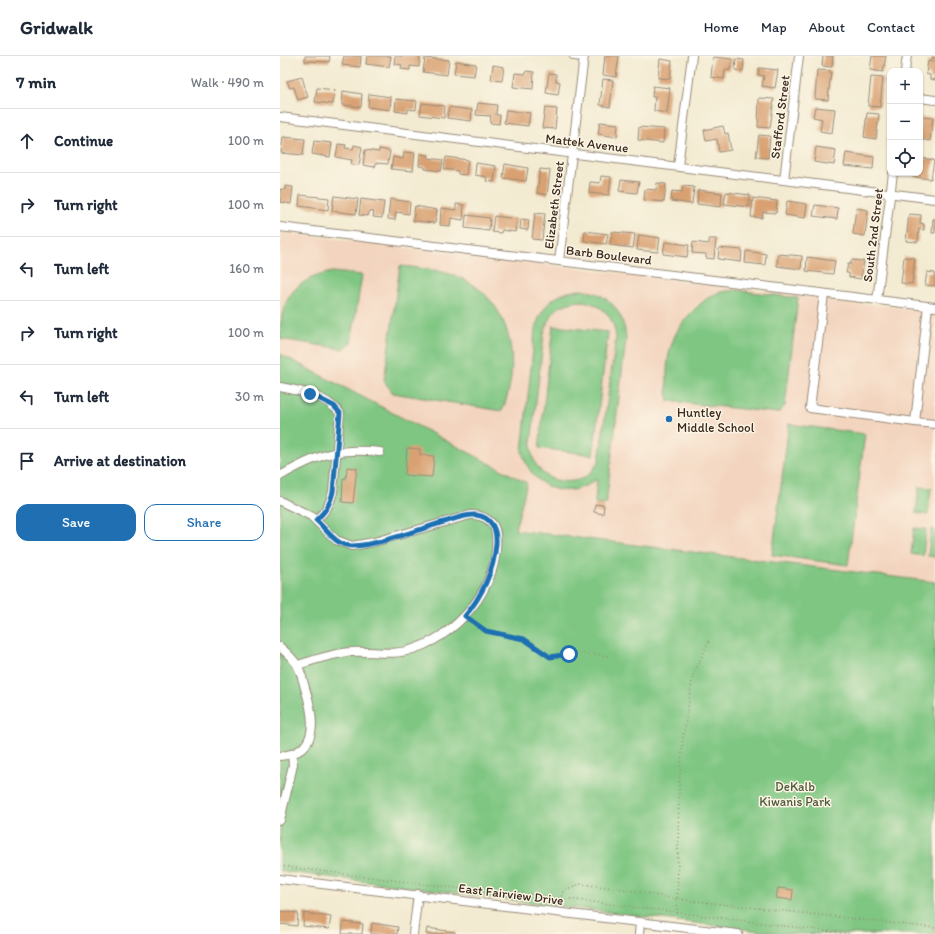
<!DOCTYPE html>
<meta charset="utf-8">
<style>
body{margin:0;font-family:Itim,sans-serif;background:#f6f6f7;color:#1f2937}
.controls{position:absolute;right:12px;top:12px;display:grid;overflow:hidden;border-radius:8px;box-shadow:0 1px 3px #0004}
.controls button{width:36px;height:36px;display:grid;place-items:center;padding:0;border:0;border-bottom:1px solid #e0e1e3;background:#fff;color:#1f2937;font:20px sans-serif}
.stop{position:absolute;width:12px;height:12px;margin:-9px;border:3px solid #1f6fb2;border-radius:50%;background:#fff}
.stop.end{background:#1f6fb2;border-color:#fff;box-shadow:0 1px 4px #0008}
.list{margin:0;padding:0;list-style:none}
h2{display:flex;justify-content:space-between;align-items:center;height:52px;margin:0;padding:0 16px;font-size:17px}
h2 small{font-size:13px;font-weight:400;color:#747a83}
.list li{display:grid;grid-template-columns:26px 1fr auto;gap:12px;align-items:center;box-sizing:border-box;height:64px;padding:0 16px;border-top:1px solid #e0e1e3}
.list b{display:block;font-size:15px;white-space:nowrap}
.list em{font-size:13px;font-style:normal;color:#747a83}
.actions{display:flex;gap:8px;padding:12px 16px}
.actions a{flex:1;padding:9px 0;border:1px solid #1f6fb2;border-radius:12px;text-align:center;font-size:14px;color:#1f6fb2}
.actions .main{background:#1f6fb2;color:#fff}
.icon{flex:none;width:22px;height:22px;fill:none;stroke:currentColor;stroke-width:2;stroke-linecap:round;stroke-linejoin:round}
.map{position:relative;flex:none;width:655px;height:878px;overflow:hidden}
header{display:flex;align-items:center;gap:24px;box-sizing:border-box;height:56px;padding:0 20px;background:#fff;border-bottom:1px solid #e0e1e3}
header strong{font-size:19px}
nav{display:flex;gap:22px;margin-inline-start:auto;font-size:14px}
main{display:flex}
aside{flex:1;background:#fff}
.map>svg:first-child{display:block}
</style>
<header>
<strong>Gridwalk</strong>
<nav><a>Home</a><a>Map</a><a>About</a><a>Contact</a></nav>
</header>
<main>
<aside>
<h2>7 min<small>Walk · 490 m</small></h2>
<ul class="list">
<li><svg class="icon" aria-label="ahead" viewBox="0 0 24 24"><path d="M12 20V5M6 11l6-6 6 6"/></svg><div><b>Continue</b></div><em>100 m</em></li>
<li><svg class="icon" aria-label="right" viewBox="0 0 24 24"><path d="M7 20v-9h11M14 6l5 5-5 5"/></svg><div><b>Turn right</b></div><em>100 m</em></li>
<li><svg class="icon" aria-label="left" viewBox="0 0 24 24"><path d="M17 20v-9H6M10 6l-5 5 5 5"/></svg><div><b>Turn left</b></div><em>160 m</em></li>
<li><svg class="icon" aria-label="right" viewBox="0 0 24 24"><path d="M7 20v-9h11M14 6l5 5-5 5"/></svg><div><b>Turn right</b></div><em>100 m</em></li>
<li><svg class="icon" aria-label="left" viewBox="0 0 24 24"><path d="M17 20v-9H6M10 6l-5 5 5 5"/></svg><div><b>Turn left</b></div><em>30 m</em></li>
<li><svg class="icon" aria-label="arrive" viewBox="0 0 24 24"><path d="M6 21V4h12l-3 4 3 4H6"/></svg><div><b>Arrive at destination</b></div></li>
</ul>
<div class="actions"><a class="main">Save</a><a>Share</a></div>
</aside>
<div class="map">
<svg width="655" height="878" viewBox="0 0 655 878">
<rect width="100%" height="100%" fill="#fcf5e5"/>
<filter id="ink" filterUnits="userSpaceOnUse"><feTurbulence type="fractalNoise" baseFrequency=".025" numOctaves="2"/><feDisplacementMap in="SourceGraphic" scale="8" xChannelSelector="R" yChannelSelector="G"/><feConvolveMatrix kernelMatrix="1 2 1 2 8 2 1 2 1" color-interpolation-filters="sRGB"/></filter>
<filter id="wash" filterUnits="userSpaceOnUse"><feTurbulence type="fractalNoise" baseFrequency=".012" numOctaves="4" result="noise"/><feDisplacementMap in="SourceGraphic" scale="16" xChannelSelector="R" yChannelSelector="G"/><feGaussianBlur stdDeviation="0.9" result="paint"/><feColorMatrix in="noise" values="0 0 0 0 0 0 0 0 0 0 0 0 0 0 0 0 0 1.4 0 .05"/><feComposite in="paint" operator="in"/></filter>
<g filter="url(#wash)">
<rect width="100%" height="100%" fill="#f3ebd1"/>
<path fill="#f3d4be" d="M0 176 655 256V526L235 473 247 427 0 298Z"/>
<path fill="#7fc682" stroke="#5d7850" fill-rule="evenodd" d="M120 210C141 212 164 214 183 223 232 247 242 308 222 355L113 337 104 325Z
M52 216 82 219 71 287 63 293 0 283C0 243 13 224 52 216Z
M300 234C328 236 344 255 346 283L326 448 315 447 317 423C287 446 251 433 242 395L255 274C261 250 275 236 300 234ZM302 245C323 248 334 261 336 282L319 405C315 411 311 417 305 421 292 429 269 426 260 414 253 406 252 398 251 388L264 278C270 255 279 247 302 245Z
M456 234 518 242 505 350 498 357 388 345C385 310 386 281 413 255 419 249 426 242 435 238 441 235 449 235 456 234Z
M273 270 328 276 313 399 259 392Z
M0 298 247 427 235 474 655 526V878H502L0 815Z
M509 368 585 378 568 509 492 499Z
M639 431 651 432 648 459 636 457Z
M634 472 646 473 643 500 631 498Z
M651 473 655 474V501L648 500Z"/>
<g id="blocks">
<path fill="#d9a172" d="M25 0H50L49 6 25 5Z
M64 0H81L80 11 62 9Z
M87 0H111L109 11 86 8Z
M115 0H140L139 11 130 10V14L121 13 122 9 114 8Z
M325 0H339L336 21 323 19Z
M543 0H553L552 11 542 10Z
M592 0H606L603 16 590 14Z
M433 1 452 3 450 14H445L444 23 431 21Z
M652 1 655 2V24L650 23V19L646 18 648 5 652 6Z
M145 2 169 4 167 19 143 16Z
M380 3 392 5 390 23 378 22Z
M456 3 464 4 463 15 455 14Z
M176 5 196 8 194 20 174 18Z
M213 9 224 11 222 25 211 24Z
M479 12 498 14 495 32 482 30 484 20 478 19Z
M537 14 551 15 548 44 535 43Z
M246 15 254 16 253 33 233 31 235 17 246 18Z
M269 17 276 18V25L280 26 278 39 266 37Z
M22 21 28 41 18 44 14 31 10 32 7 25Z
M591 21 603 22 600 51 588 50Z
M323 23 333 24 330 51 320 49Z
M373 30 390 32 387 57 374 55 375 41H372Z
M37 32 55 34 53 48 35 46Z
M63 35 82 38 81 51 62 49Z
M89 38 111 41 110 54 88 51Z
M479 42 494 43 490 72 478 71Z
M116 43 137 45 136 54 128 53V57L115 55Z
M142 47 165 50 164 62 140 59Z
M198 47 217 49 216 59H220L219 68 210 67 211 60 196 59Z
M169 51 192 54 191 65 167 62Z
M535 51 555 53 552 77 540 75 542 63 533 61Z
M265 52 277 53 275 73 262 72Z
M226 54 250 57 248 70 224 67Z
M587 57 599 58 596 83 584 81Z
M641 61 653 62 650 85 640 83Z
M320 66 338 68 337 81 318 78Z
M443 70 445 78 448 77 451 94 439 96 437 83 426 85 424 74Z
M359 71 384 73 383 87 358 84Z
M479 79 490 80 488 102 476 101Z
M3 81 25 83 23 99 1 97Z
M34 85 52 87 50 101 32 98Z
M58 88 66 89 65 92 73 93 74 89 82 91 79 109 71 108 72 104 56 101Z
M536 91 556 94 554 109 534 106Z
M99 93 110 95 108 108 96 107 95 111 83 109 85 94 99 96Z
M124 96 135 97 133 115 111 113 113 101 123 103Z
M566 97 594 101 593 113 564 110Z
M140 98 149 99 148 102 163 104 161 115 145 113V111L139 110Z
M166 101 188 104 186 119 178 118V115L164 113Z
M640 102 654 104 651 123 634 121 635 117H640Z
M196 107 216 110 214 126 206 125 207 121 195 119Z
M225 108 248 112 246 125 223 122Z
M260 113 270 114 267 139 257 137Z
M321 120 331 121 329 139 309 137 310 126 320 127Z
M341 124 359 126 357 137 339 135Z
M377 127 386 128 384 146 364 144 365 133 376 134Z
M5 130 13 131 11 148 0 146V133L5 134Z
M403 130 414 131 412 148 391 145 392 135 402 136Z
M418 134 442 137 441 151 417 148Z
M446 136 470 139 469 151 444 148Z
M20 139 49 142 48 154 19 150Z
M54 140 78 143 76 158 52 155Z
M473 142 497 145 496 157 483 156 482 162 471 161Z
M81 143 104 146 102 162 93 161 94 156 89 155 88 160 79 159Z
M110 143 130 146 129 158 116 156 115 164 108 163Z
M507 145 527 148 525 162 505 159Z
M176 148 184 149 183 164 171 162 170 170 160 169 161 152 176 154Z
M535 149 558 152 557 163 533 160Z
M135 150 157 154 155 167 133 165Z
M576 152 588 154 585 180 573 178Z
M255 157 265 158 262 184 252 183Z
M629 158 641 159 640 167 644 168V174L639 173 638 186 626 185Z
M186 159 210 162 209 175 185 172Z
M214 160 237 163 235 176 222 174 221 177 212 176Z
M241 163 249 164 248 174 240 173Z
M653 163H655V177H652Z
M305 175 328 178 326 188 304 185Z
M332 176 355 178 353 192 330 189Z
M359 179 380 182 378 196 357 194Z
M429 183H436L434 203 426 202V198L412 197 413 186 429 188Z
M385 186 409 189 407 201 383 198Z
M439 192 462 194 461 206 438 203Z
M466 195 486 198 485 209 465 207Z
M498 198 522 200 521 213 497 210Z
M527 201 555 205 553 218 526 215Z
M624 201 635 202 632 228 621 227Z
M571 204 584 205 581 223 569 221V217H566L568 208H571Z
M647 216 655 217V230L645 229Z
M127 392 140 393V399L154 400 152 421 125 419Z
M67 411 77 412 73 447 62 446 63 422 66 423Z
M315 448 324 449 323 458 314 456Z
M498 832 513 834 512 844 496 842Z
M0 855 18 857 17 870 0 868Z
M24 857 51 861 49 873 23 870Z
M63 866 83 868 82 878H62Z
M92 867 118 871 117 878H91Z
M147 872 175 876V878H146Z"/>
</g>
</g>
<g filter="url(#ink)">
<use href="#blocks" fill-opacity="0" stroke="#978a78" stroke-width="1"/>
<g fill="none" stroke-linecap="round" stroke-linejoin="round">
<g stroke="#978a78" stroke-width="10">
<path id="minor" d="M294 0 304 1
M625 15 627 0
M640 42 655 44
M0 61 655 143
M398 110 412 0
M504 124 519 0
M0 171 655 251
M279 205 304 0
M544 238 530 352 635 366
M597 244 613 117
M648 250 635 366 655 368
M0 331C22 335 46 340 60 357L53 436C50 448 46 455 36 464
M0 420C37 399 58 391 100 396
M0 445 31 460 56 484 72 490 94 486 190 459C202 458 215 465 216 478 221 531 176 583 126 595 107 600 90 594 71 596 53 597 35 604 18 609
M0 591C6 596 13 602 17 609 21 615 23 625 25 632 34 660 41 697 0 700
M0 764 13 709 12 698
M0 823 458 878
M133 878 138 838
M359 878 360 866"/>
</g>
<path stroke="#978a78" stroke-width="1.5" stroke-dasharray="1 3" stroke-linecap="butt" d="M190 563 206 575 244 583 270 601 298 597 330 600
M0 810 183 833H210L569 878
M280 848 282 837 286 833 300 828 344 833 397 843 655 872
M397 862 399 730 403 682 413 619 429 585"/>
<use href="#minor" stroke="#fff" stroke-width="8"/>
</g>
</g>
<g fill="none" stroke-linecap="round" stroke-linejoin="round" filter="url(#ink)">
<path stroke="#1f6fb2" stroke-width="5" d="M30 338 54 350 60 357 53 436C50 448 46 455 36 464 47 474 56 490 72 490 96 490 140 473 164 466 174 463 186 458 196 459 212 461 217 474 216 488 214 514 202 540 185 560L206 575 244 583 270 601 289 598"/>
</g>
<circle fill="#1f6fb2" stroke="#fcf5e5" stroke-width="1.5" cx="389" cy="363" r="4"/>
<g text-anchor="middle" dominant-baseline="central" stroke-width="3" stroke-linejoin="round" paint-order="stroke">
<g font-size="13" fill="#3b2a1e" stroke="#fcf5e5">
<text transform="translate(500 61) rotate(-83)">Stafford Street</text>
<text transform="translate(307 87) rotate(7)">Mattek Avenue</text>
<text transform="translate(274 149) rotate(-83)">Elizabeth Street</text>
<text transform="translate(593 179) rotate(-83)">South 2nd Street</text>
<text transform="translate(329 199) rotate(7)">Barb Boulevard</text>
<text transform="translate(231 838) rotate(7)">East Fairview Drive</text>
</g>
<g font-size="13" fill="#3b2a1e" stroke="#fcf5e5" text-anchor="start">
<text x="397" y="356">Huntley<tspan x="397" dy="15">Middle School</tspan></text>
</g>
<g font-size="13" fill="#4f593c" stroke="#fcf5e5">
<text x="515" y="730">DeKalb<tspan x="515" dy="15">Kiwanis Park</tspan></text>
</g>
</g>
</svg>
<div class="controls">
<button>+</button>
<button>−</button>
<button><svg class="icon" aria-label="locate" viewBox="0 0 24 24"><circle cx="12" cy="12" r="6"/><path d="M12 2v4M12 18v4M2 12h4M18 12h4"/></svg></button>
</div>
<div class="stop" style="left:289px;top:598px"></div>
<div class="stop end" style="left:30px;top:338px"></div>
</div>
</main>
